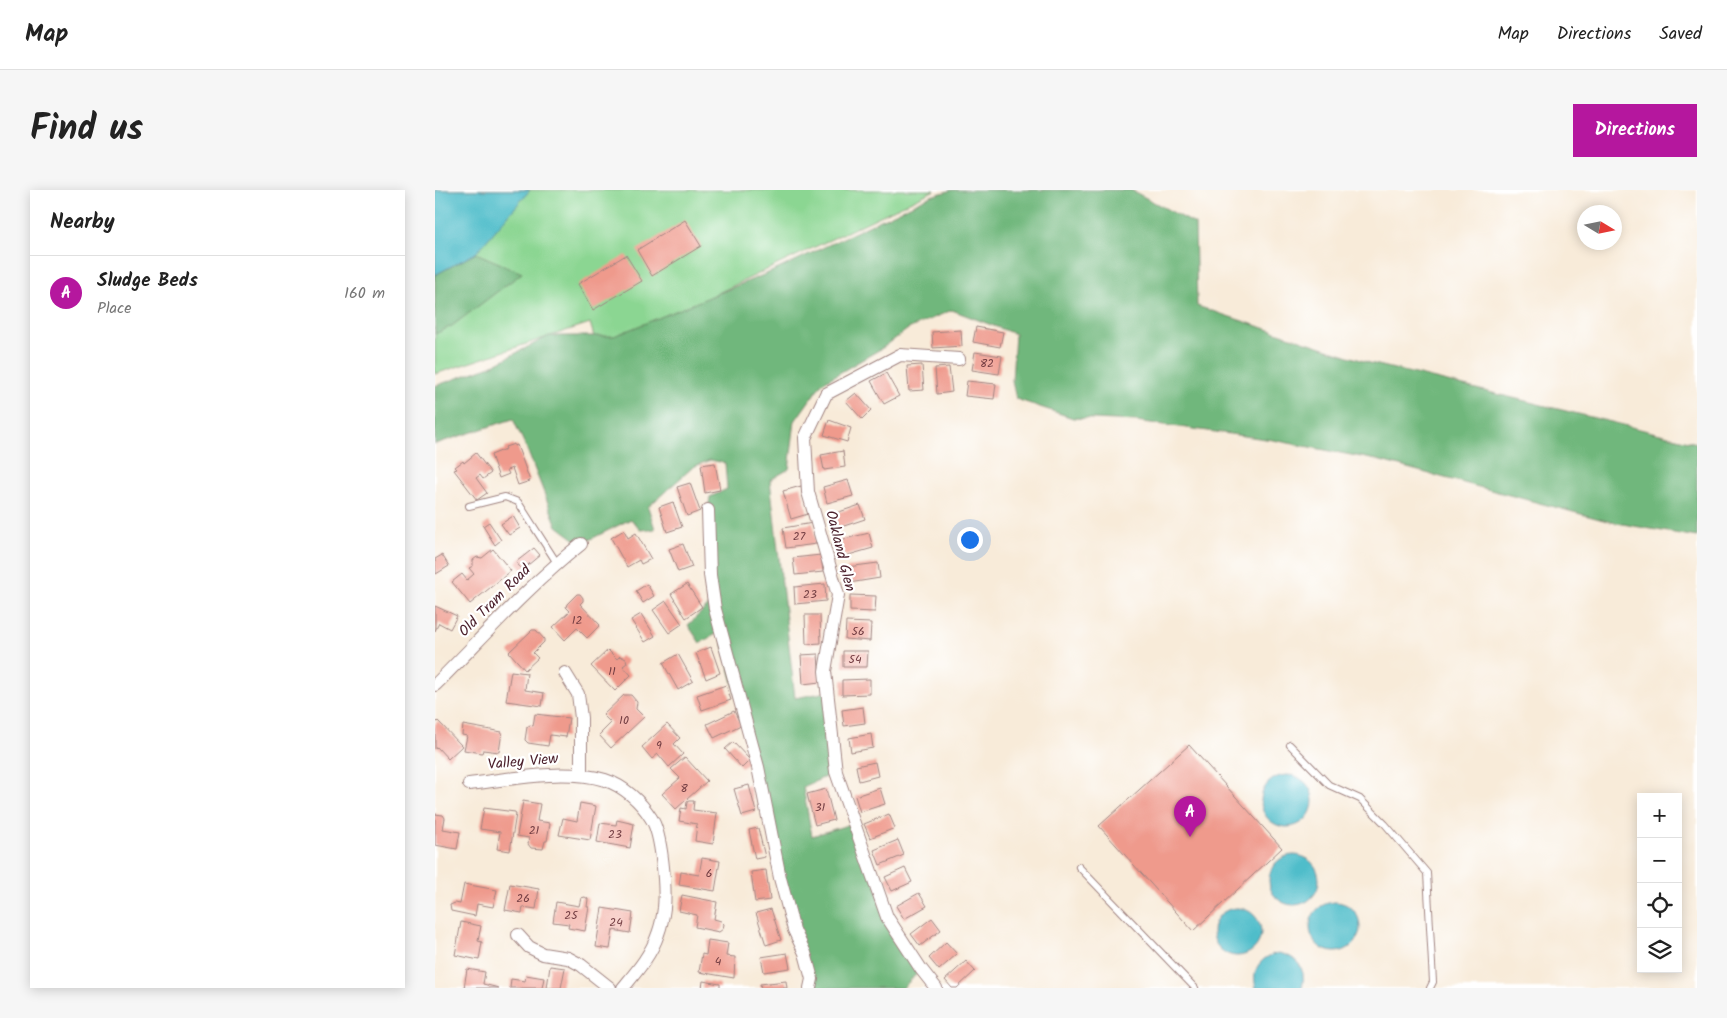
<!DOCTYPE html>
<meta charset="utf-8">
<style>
body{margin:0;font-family:Kalam,sans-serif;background:#f6f6f6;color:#222}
.controls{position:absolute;right:15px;bottom:15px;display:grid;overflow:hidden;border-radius:0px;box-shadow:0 2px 12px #0003}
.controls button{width:45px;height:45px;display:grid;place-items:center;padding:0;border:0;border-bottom:1px solid #e0e0e0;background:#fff;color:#222;font:25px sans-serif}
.compass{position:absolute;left:1142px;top:15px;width:45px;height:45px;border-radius:50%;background:#fff;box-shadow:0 2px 12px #0003;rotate:100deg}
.you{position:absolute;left:534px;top:349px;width:18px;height:18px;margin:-12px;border:4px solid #fff;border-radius:50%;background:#1a73e8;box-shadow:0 0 0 8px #1a73e833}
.badge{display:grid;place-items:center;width:32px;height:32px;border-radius:50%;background:#b5179e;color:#fff;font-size:16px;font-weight:700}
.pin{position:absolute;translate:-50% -41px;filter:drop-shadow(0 1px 2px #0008)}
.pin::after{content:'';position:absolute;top:26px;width:18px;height:15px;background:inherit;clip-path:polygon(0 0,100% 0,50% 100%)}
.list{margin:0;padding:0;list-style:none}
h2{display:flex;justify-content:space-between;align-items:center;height:65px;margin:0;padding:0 20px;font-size:21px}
h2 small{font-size:16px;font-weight:400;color:#767676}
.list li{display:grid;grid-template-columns:32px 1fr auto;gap:15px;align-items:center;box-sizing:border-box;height:75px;padding:0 20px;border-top:1px solid #e0e0e0}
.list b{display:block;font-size:19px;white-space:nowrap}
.list p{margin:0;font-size:16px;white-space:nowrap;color:#767676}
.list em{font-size:16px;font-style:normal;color:#767676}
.icon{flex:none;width:28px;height:28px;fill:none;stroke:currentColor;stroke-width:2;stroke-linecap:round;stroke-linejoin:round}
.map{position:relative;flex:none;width:1262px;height:798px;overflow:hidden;border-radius:0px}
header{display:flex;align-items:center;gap:30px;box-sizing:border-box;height:70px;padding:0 25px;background:#fff;border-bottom:1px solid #e0e0e0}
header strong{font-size:24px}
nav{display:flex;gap:28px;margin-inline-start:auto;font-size:18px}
.intro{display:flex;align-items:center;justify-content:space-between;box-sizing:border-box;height:120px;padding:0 30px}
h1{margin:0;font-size:35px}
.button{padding:12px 22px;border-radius:0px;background:#b5179e;color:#fff;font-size:18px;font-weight:700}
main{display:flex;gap:30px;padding:0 30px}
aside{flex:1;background:#fff;border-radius:0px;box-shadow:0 2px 12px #0003}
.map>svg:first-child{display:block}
</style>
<header>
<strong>Map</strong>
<nav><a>Map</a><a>Directions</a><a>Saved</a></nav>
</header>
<div class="intro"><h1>Find us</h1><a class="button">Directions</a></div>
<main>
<aside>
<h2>Nearby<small></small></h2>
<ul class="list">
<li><span class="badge">A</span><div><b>Sludge Beds</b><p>Place</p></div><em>160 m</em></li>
</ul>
</aside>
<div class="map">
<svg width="1262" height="798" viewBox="0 0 1262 798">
<rect width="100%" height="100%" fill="#fff"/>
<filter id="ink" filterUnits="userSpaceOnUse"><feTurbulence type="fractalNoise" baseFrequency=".02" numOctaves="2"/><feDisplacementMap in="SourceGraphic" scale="10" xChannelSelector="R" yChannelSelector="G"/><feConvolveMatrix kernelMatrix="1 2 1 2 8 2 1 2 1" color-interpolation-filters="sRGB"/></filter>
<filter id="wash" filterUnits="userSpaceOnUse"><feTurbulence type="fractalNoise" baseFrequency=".0096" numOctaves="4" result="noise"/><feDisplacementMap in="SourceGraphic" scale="20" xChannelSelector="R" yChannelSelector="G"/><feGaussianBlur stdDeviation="1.12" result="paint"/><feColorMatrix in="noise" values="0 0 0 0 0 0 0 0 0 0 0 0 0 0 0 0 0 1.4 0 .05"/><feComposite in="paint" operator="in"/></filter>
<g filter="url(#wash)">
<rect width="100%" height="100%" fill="#f8ebd9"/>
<path fill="#8bd692" stroke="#6a7a5e" d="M0 0H500L163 160 155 133 0 184Z"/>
<path fill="#70b77c" stroke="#5d6b54" d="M517 0H696L760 34 762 116 935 173 1262 253V347L1176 332 942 270 838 250 701 231 638 228 581 209 577 191 580 144 517 120 473 139 449 157 387 193 360 231 354 279 335 290 360 508 392 502 401 582 368 597 377 646 419 633 452 727 486 779 468 798H376L285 442 265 453 253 435 275 414 273 320 275 307 292 299 290 273 275 270 258 277 213 317 220 339 205 340 196 329 146 354 122 336 91 257 78 229 0 254V196L56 176 114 146H179L343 79 496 6Z
M41 63 87 83 17 136 0 144V85Z"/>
<path fill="#50bdca" stroke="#4d6e7a" d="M0 0H95L41 63 0 85Z
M826 611a26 26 0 1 1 52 0a26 26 0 1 1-52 0Z
M834 690a25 25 0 1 1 50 0a25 25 0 1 1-50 0Z
M875 737a25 25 0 1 1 50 0a25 25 0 1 1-50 0Z
M778 742a24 24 0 1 1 48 0a24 24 0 1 1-48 0Z
M843 763C862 766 872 779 867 798H821C816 780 825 767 843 763Z"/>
<g id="blocks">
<path fill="#ef9a8c" d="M250 30 266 56 217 86 202 60Z
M191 65 207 91 158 120 143 94Z
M541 137 568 142 565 157 538 152Z
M526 140 527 156 498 158 497 142Z
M540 162 567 166 564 184 537 180Z
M487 175 489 200 474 201 472 176Z
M514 177 517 202 502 204 500 178Z
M451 183 464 206 449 214 436 191Z
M532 191 561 194 559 209 530 206Z
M421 203 436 220 427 229 411 211Z
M394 230 416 238 412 252 389 245Z
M79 254V256L82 255 95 291 83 295 77 278 72 280 74 284 64 288 56 265 71 259 70 257Z
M408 261 410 277 389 280 386 265Z
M41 263 56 283 48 289 45 285 41 288 52 303 42 310 19 280 22 279 20 277 28 271 29 273Z
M280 273 285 300 270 303 266 275Z
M413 290 418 306 392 313 388 297Z
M255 293 265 321 252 326 242 297Z
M366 296 373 324 356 329 348 301Z
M238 312 247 337 232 342 224 317Z
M425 315 430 329 403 338 398 324Z
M78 326 85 338 74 345 66 334Z
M54 332 66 350 60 355 48 336Z
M378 333 381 354 351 358 348 338Z
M189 340 193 348 201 343 216 369 206 374 204 370 192 377 176 348Z
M434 343 438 358 410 366 405 350Z
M248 354 257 377 243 382 234 359Z
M99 358 105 365 87 380 81 372Z
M58 359 76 381 35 414 17 392 27 384 32 390 39 384 34 378 38 376V370L42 367 47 368Z
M7 365 14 376 1 384 0 369Z
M386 365 388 382 360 385 358 368Z
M443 373 445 388 414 393 412 377Z
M212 394 219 406 208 413 201 401Z
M252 394 267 417 251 428 236 404Z
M390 394 391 411 360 414 359 397Z
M142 404H145L148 408V411L145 414 165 435 152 448 142 438 130 450 118 437 135 421 131 417 132 414Z
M415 405 441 406 440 422 415 421Z
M231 411 247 434 234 443 218 420Z
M0 416 22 426 15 439 4 433 0 441Z
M206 424 220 446 210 452 196 430Z
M370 425H385L386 453 371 454Z
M411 432 436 433 435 451 410 449Z
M97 440H101L109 449V452L98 463 103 468 90 480 74 462Z
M276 457 285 483 271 489 261 463Z
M173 460 182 469 185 466 191 469 192 473 188 476 196 485 180 501 156 476Z
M408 461H433L432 477H408Z
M243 464 258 491 243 500 228 473Z
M383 464 385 492 368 494 366 465Z
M76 481 92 483 90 500 109 503 107 516 71 511Z
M435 489V504L407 505V490Z
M291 495 296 510 267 520 262 505Z
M189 505H196L202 512 201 519 209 527 176 558 164 545 176 533 168 525Z
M428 517 430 533 409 536 407 520Z
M299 521 306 535 279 548 272 534Z
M100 524 134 528 131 547 115 545 113 556 93 553 90 550 92 537 95 535 98 536Z
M3 531 27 556 13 569 2 557 0 559V534Z
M232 534 245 548 239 554 248 564 234 577 223 564 217 569 207 557Z
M28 535 67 542 64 562 48 560 47 563 29 560 32 546 27 545Z
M436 544 438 558 416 562 414 548Z
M298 552 315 570 307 578 290 559Z
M754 555 847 658 758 741 664 636Z
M250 567 272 591 241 619 227 604 245 588 236 579Z
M440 572 443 586 424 591 421 576Z
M314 595 321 622 307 626 299 599Z
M445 598 450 614 425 622 420 606Z
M391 599 399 630 380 635 372 604Z
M88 611 105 614 102 631 115 633 112 651H110L108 659 96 658 93 654 94 648 82 646Z
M254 611H259L258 620 282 623 278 654 260 651 262 634 244 631 246 618 251 619 252 612Z
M145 613 161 616 155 650 124 645 128 628 142 631Z
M49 618 80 622 81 624 75 661 62 659 65 642 45 639Z
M0 624 8 625 10 628 8 639 25 642 22 659 0 655Z
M454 624 460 638 435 648 429 634Z
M182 630 199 634 195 658 162 652 165 633 181 635Z
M323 638 330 667 320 669 314 640Z
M463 650 469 665 445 675 439 660Z
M267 668 285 671 280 701 244 695 246 682 264 685Z
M470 678 477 692 457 701 450 687Z
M331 680 335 710 320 712 316 682Z
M29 694 62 700 58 717 42 714 40 726 16 721 15 715 20 713 25 714Z
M75 694 104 699 101 719 88 717 87 723 70 720Z
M484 703 492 716 469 729 461 716Z
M247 705 282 712 279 729 286 731 289 734 288 739 284 742 260 737 262 725 244 721Z
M150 707 153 709 152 717H154L150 741 133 738 134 734 118 732 121 712 144 716 146 708Z
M167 718 198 723 195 743 178 740 175 759 161 757Z
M336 719 346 750 331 755 321 723Z
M497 728 506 740 485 756 476 744Z
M26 732 46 736 43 751 47 752 44 770 20 765Z
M273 750 293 753 291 766 300 767 299 788 264 782 267 764 271 765Z
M511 752 522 764 504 780 494 768Z
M352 763 355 778 329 782 326 767Z
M531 771 540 781 522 798H517L510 790Z
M115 776 130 778 126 798H112Z
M32 779 50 782 48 794 64 798H29Z
M91 785 109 788 107 798H75L76 789 90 791Z
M268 791 285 794V798H267Z
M351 791 352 798H326L325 794Z"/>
</g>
</g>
<g filter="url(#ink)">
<use href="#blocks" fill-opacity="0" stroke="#a18582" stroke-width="1"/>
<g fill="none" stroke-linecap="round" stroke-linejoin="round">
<g stroke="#a18582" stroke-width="8">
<path id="service" d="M34 316 70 307 83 312 122 373
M855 555 894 595 925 609 950 634 992 683 998 792 995 798
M644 677 760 798"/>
</g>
<g stroke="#a18582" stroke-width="14">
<path id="minor" d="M273 320 275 385 280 419 323 577 345 688 359 740 370 763 377 789 375 798
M130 483 143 504 146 528V584
M0 495C48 447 93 396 146 354
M34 594C75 589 130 578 170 590 189 596 206 612 216 628 227 644 231 698 229 718 228 726 226 736 223 744 216 765 202 781 188 798
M83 745 94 757 108 764 133 768 146 775 175 798
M501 798 486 779 452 727 401 582 390 481 403 405 373 302 370 248 391 204 465 165 524 169"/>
</g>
<use href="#service" stroke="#fff" stroke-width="6"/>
<use href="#minor" stroke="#fff" stroke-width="12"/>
</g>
</g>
<g text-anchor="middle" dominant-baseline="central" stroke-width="4.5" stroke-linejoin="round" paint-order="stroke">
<g font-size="12" fill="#733e43">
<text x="552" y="173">82</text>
<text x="364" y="346">27</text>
<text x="375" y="404">23</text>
<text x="142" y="430">12</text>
<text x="423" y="441">56</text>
<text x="420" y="469">54</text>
<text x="177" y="481">11</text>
<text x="189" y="530">10</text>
<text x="224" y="555">9</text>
<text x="249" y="598">8</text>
<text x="385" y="617">31</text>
<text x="99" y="640">21</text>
<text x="180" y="644">23</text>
<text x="274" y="683">6</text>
<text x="88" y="708">26</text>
<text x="136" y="725">25</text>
<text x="181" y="732">24</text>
<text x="283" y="771">4</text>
</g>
<g font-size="15" fill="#4a1f2b" stroke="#fff">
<text transform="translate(405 361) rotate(76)">Oakland Glen</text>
<text transform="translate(60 411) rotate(-45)">Old Tram Road</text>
<text transform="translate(88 572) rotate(-5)">Valley View</text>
</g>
</g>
</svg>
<div class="controls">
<button>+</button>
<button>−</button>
<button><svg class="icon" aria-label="locate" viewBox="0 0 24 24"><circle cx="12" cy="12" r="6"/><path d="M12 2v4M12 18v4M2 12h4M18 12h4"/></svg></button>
<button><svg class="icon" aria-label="layers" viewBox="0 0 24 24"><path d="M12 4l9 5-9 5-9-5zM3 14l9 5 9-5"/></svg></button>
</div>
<svg class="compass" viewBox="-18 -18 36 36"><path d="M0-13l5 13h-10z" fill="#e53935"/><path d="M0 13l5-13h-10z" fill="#767676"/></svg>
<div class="you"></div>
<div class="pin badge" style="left:755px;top:647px">A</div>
</div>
</main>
